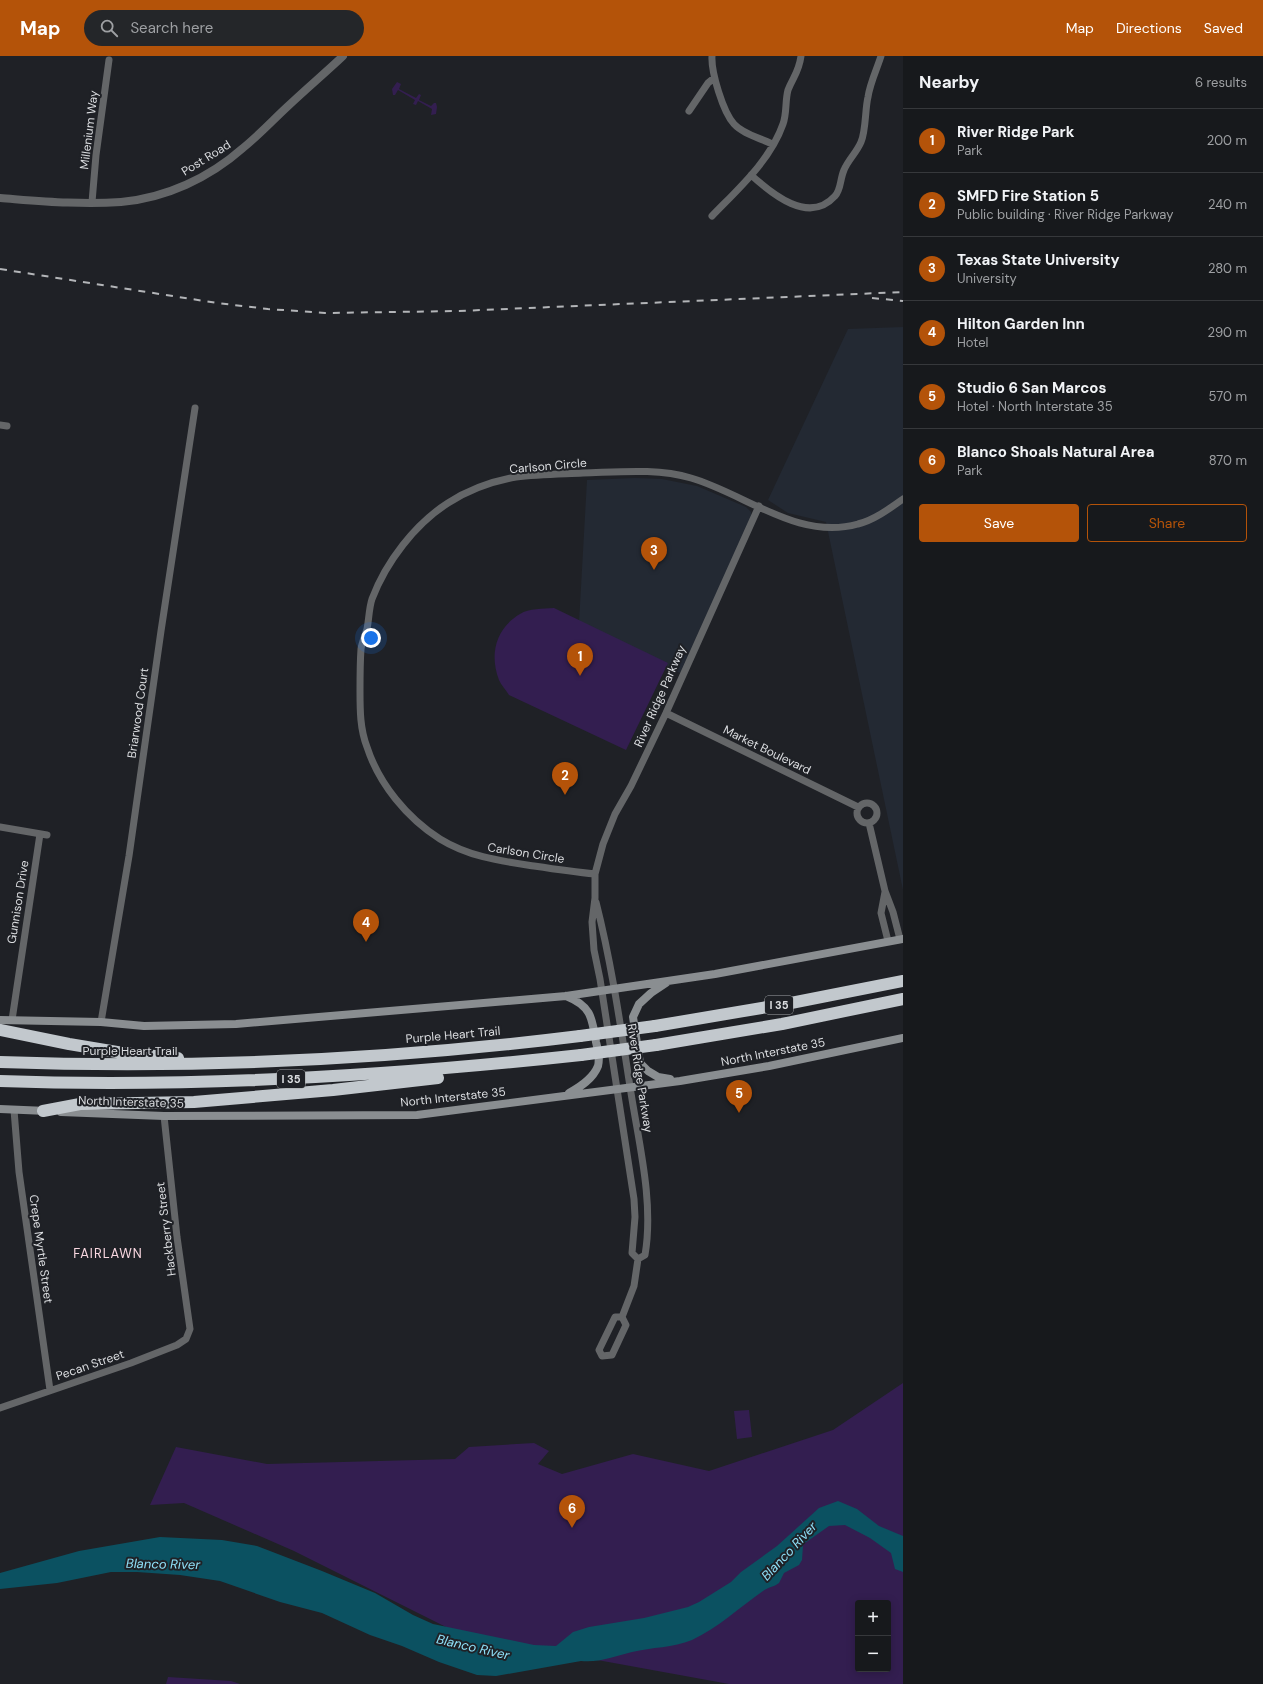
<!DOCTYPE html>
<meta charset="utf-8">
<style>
body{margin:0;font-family:"DM Sans",sans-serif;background:#242629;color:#f1f3f6}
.controls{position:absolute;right:12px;bottom:12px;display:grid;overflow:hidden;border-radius:4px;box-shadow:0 2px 10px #0003}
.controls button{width:36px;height:36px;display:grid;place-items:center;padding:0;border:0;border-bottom:1px solid #36383b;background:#17191c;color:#f1f3f6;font:20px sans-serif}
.you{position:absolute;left:371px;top:582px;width:14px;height:14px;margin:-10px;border:3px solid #fff;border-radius:50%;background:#1a73e8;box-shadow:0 0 0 6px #1a73e833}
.badge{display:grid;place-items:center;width:26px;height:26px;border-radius:50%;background:#b45309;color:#fff;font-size:13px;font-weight:700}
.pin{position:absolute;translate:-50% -33px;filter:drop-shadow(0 1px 2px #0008)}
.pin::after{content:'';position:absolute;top:21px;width:14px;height:12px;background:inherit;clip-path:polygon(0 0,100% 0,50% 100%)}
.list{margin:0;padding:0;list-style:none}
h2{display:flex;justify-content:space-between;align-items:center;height:52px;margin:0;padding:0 16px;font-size:17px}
h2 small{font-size:13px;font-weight:400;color:#9ea0a3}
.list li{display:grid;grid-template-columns:26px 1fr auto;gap:12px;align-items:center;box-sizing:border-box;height:64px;padding:0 16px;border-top:1px solid #36383b}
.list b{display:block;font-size:15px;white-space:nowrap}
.list p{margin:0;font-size:13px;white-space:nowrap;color:#9ea0a3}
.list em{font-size:13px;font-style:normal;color:#9ea0a3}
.actions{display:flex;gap:8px;padding:12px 16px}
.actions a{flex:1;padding:9px 0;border:1px solid #b45309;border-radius:4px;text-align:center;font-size:14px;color:#b45309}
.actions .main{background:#b45309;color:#fff}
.icon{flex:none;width:22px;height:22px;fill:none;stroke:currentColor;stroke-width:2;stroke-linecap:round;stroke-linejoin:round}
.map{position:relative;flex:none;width:903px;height:1628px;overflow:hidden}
header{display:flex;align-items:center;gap:24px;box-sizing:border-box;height:56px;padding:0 20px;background:#b45309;color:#fff}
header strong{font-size:19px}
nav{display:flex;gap:22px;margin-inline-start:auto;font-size:14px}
.search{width:280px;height:36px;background:#242629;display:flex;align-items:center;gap:10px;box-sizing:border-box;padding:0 14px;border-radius:22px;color:#9ea0a3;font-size:15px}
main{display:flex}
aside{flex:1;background:#17191c}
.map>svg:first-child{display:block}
</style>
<header>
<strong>Map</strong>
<div class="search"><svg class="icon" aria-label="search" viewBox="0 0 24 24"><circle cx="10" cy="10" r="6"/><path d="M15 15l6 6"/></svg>Search here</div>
<nav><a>Map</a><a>Directions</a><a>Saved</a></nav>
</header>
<main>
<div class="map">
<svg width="903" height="1628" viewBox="0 0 903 1628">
<rect width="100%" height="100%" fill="#1f2126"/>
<path fill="#232933" d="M903 271V834L826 466 788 457 768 444 848 273Z
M635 422 662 423 697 430 746 451 751 456V462L680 617 579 567 587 424Z"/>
<path fill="#331e50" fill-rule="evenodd" d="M397 26 401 28 399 33 416 42 419 38 421 39 419 44 431 50 434 47H436L437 51 436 58 431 59 432 53 418 45 416 49 413 48 415 44 398 34 395 39H393L392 33Z
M554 552 668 607 626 694 509 639C506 634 501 629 499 624 489 598 496 572 520 558 529 552 543 553 554 552Z
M903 1327V1628H729L548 1595 520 1608 294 1495 184 1447 150 1449 176 1391 267 1408 455 1403 469 1391 534 1387 549 1395 538 1408 562 1418 633 1398 709 1415 833 1374ZM858 1547H888V1613H858Z
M749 1354 752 1381 737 1383 734 1355Z
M168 1621 231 1625 240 1628H166Z"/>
<path fill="#0b5161" d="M838 1445 857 1453 879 1470 903 1480V1516L895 1513 891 1497 870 1482 845 1469 829 1470 805 1487 803 1489 802 1504 799 1509 784 1517 779 1527C774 1531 768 1531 763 1535 740 1551 718 1572 692 1584 673 1592 652 1591 632 1596 615 1600 599 1607 581 1605L496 1620 477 1619 439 1606 402 1590 370 1579 322 1557 280 1546 220 1525 180 1519 137 1516H111L57 1527 0 1533V1517L79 1495 160 1481 222 1484 257 1490 322 1515 375 1537 413 1559 433 1568 534 1589 556 1590 573 1576 589 1571 644 1562 688 1551 699 1546 731 1526 741 1516 777 1490 819 1452Z"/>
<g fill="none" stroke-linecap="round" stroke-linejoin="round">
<path stroke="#646668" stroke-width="7" d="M712 0C711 16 723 56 734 68 743 78 760 82 772 88
M689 55 708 27 714 22
M751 119C772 138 809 169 835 140 841 134 840 123 844 114 848 104 857 96 861 86 866 75 865 53 868 41 870 27 877 13 881 0
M92 146 96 99 109 4
M712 160C738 133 770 105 783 68 787 57 785 45 788 34 793 21 799 16 801 0
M0 369 7 370
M666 657 858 751
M857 757a10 10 0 1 1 20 0a10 10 0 1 1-20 0Z
M869 767 885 835 893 856 900 883
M0 771 47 779
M595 818C575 816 554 813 534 810 501 805 469 801 440 783 407 762 379 728 367 691 360 673 360 654 360 635 360 621 360 607 361 593 362 586 365 580 367 573 369 563 369 552 372 543 386 506 415 468 448 447 468 434 493 425 516 421 538 418 561 418 583 417 619 416 657 412 691 422 746 438 798 485 858 468 874 464 889 453 903 443
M885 836 881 857 888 885
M596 846C612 909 621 973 631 1037 639 1088 654 1147 645 1199L638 1203
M12 964 40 778
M101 966 129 800 161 575 195 352
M14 1054 19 1116 50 1334
M638 1203 632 1197 635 1161 634 1143 600 923 594 894 592 866 595 842V818L603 788 615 758 631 730 666 657 759 450
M622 1261H615L599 1294 602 1300 612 1299 626 1269 622 1261 634 1230 638 1203
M0 1352 131 1307 177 1289 186 1283 190 1273 177 1181 164 1060"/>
<path stroke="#646668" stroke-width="8" d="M0 142C40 145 80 149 121 146 166 142 209 122 243 92 259 79 273 64 287 51 306 33 325 17 343 0"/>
<path stroke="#8a8e91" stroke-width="8" d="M666 927 651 937 639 948 633 961 640 1007 648 1015 658 1021 670 1023
M566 940C591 950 592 961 596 986 598 994 600 1002 598 1010 593 1023 580 1031 569 1037
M0 964 101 966 144 970 236 968 566 940 715 918 903 883
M0 1053 47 1055
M61 1056 164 1060 417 1059 680 1025 769 1010 903 982"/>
<path stroke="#c2c8cd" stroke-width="12" d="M655 970 791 947 903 925
M0 974 69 988 123 997 178 1002
M656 989 782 968 903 943
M0 1006C194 1013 387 1004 580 980
M0 1025C194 1032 388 1020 581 999
M43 1055 80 1048 194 1046 333 1034 438 1022"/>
<path stroke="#b3b5b8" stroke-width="2" stroke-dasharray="7 7" stroke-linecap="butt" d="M0 213 217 247 268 253 325 257 459 255 903 236
M872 242 903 245"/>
<path stroke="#c2c8cd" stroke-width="12" d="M580 980 655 970
M581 999 656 989"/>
</g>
<g text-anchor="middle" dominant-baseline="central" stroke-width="4" stroke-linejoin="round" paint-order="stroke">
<g fill="#1f2126" stroke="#a3a5a8" stroke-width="1">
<rect x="765" y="940" width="28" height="18" rx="3"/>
<rect x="277" y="1014" width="28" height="18" rx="3"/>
</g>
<g font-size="11" font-weight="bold" fill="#dbdde0">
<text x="779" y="949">I 35</text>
<text x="291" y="1023">I 35</text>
</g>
<g font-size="12" fill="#dbdde0" stroke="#1f2126">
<text transform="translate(89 74) rotate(-83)">Millenium Way</text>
<text transform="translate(206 102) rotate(-32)">Post Road</text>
<text transform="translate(548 410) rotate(-5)">Carlson Circle</text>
<text transform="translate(660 640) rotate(-66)">River Ridge Parkway</text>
<text transform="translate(138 657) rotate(-82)">Briarwood Court</text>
<text transform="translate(767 694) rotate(26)">Market Boulevard</text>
<text transform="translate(526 797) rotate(9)">Carlson Circle</text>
<text transform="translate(18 846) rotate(-81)">Gunnison Drive</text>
<text transform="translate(453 979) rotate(-5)">Purple Heart Trail</text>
<text x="130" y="995">Purple Heart Trail</text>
<text transform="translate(773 996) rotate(-11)">North Interstate 35</text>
<text transform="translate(640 1022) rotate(81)">River Ridge Parkway</text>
<text transform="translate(453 1041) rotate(-6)">North Interstate 35</text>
<text transform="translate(131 1046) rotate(2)">North Interstate 35</text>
<text transform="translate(166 1173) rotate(-97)">Hackberry Street</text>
<text transform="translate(41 1193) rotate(82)">Crepe Myrtle Street</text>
<text transform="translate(90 1309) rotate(-19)">Pecan Street</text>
</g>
<g font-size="13" letter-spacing="1" fill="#f9d7e0" stroke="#1f2126">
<text x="108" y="1197">FAIRLAWN</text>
</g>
<g font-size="13" font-style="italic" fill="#8fe1f9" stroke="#1f2126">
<text transform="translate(789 1495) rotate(-47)">Blanco River</text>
<text transform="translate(163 1508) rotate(1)">Blanco River</text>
<text transform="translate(473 1591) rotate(13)">Blanco River</text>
</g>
</g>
</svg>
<div class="controls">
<button>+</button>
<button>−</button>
</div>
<div class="you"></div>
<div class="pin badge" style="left:580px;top:620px">1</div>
<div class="pin badge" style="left:565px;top:739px">2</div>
<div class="pin badge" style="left:654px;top:514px">3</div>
<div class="pin badge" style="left:366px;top:886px">4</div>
<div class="pin badge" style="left:739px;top:1057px">5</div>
<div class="pin badge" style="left:572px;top:1472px">6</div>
</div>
<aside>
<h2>Nearby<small>6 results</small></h2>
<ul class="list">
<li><span class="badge">1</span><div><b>River Ridge Park</b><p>Park</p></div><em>200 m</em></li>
<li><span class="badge">2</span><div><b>SMFD Fire Station 5</b><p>Public building · River Ridge Parkway</p></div><em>240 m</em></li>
<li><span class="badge">3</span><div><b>Texas State University</b><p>University</p></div><em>280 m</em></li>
<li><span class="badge">4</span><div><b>Hilton Garden Inn</b><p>Hotel</p></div><em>290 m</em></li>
<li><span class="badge">5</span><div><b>Studio 6 San Marcos</b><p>Hotel · North Interstate 35</p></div><em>570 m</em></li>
<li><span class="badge">6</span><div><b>Blanco Shoals Natural Area</b><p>Park</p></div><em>870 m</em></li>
</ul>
<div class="actions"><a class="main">Save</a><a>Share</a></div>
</aside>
</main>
